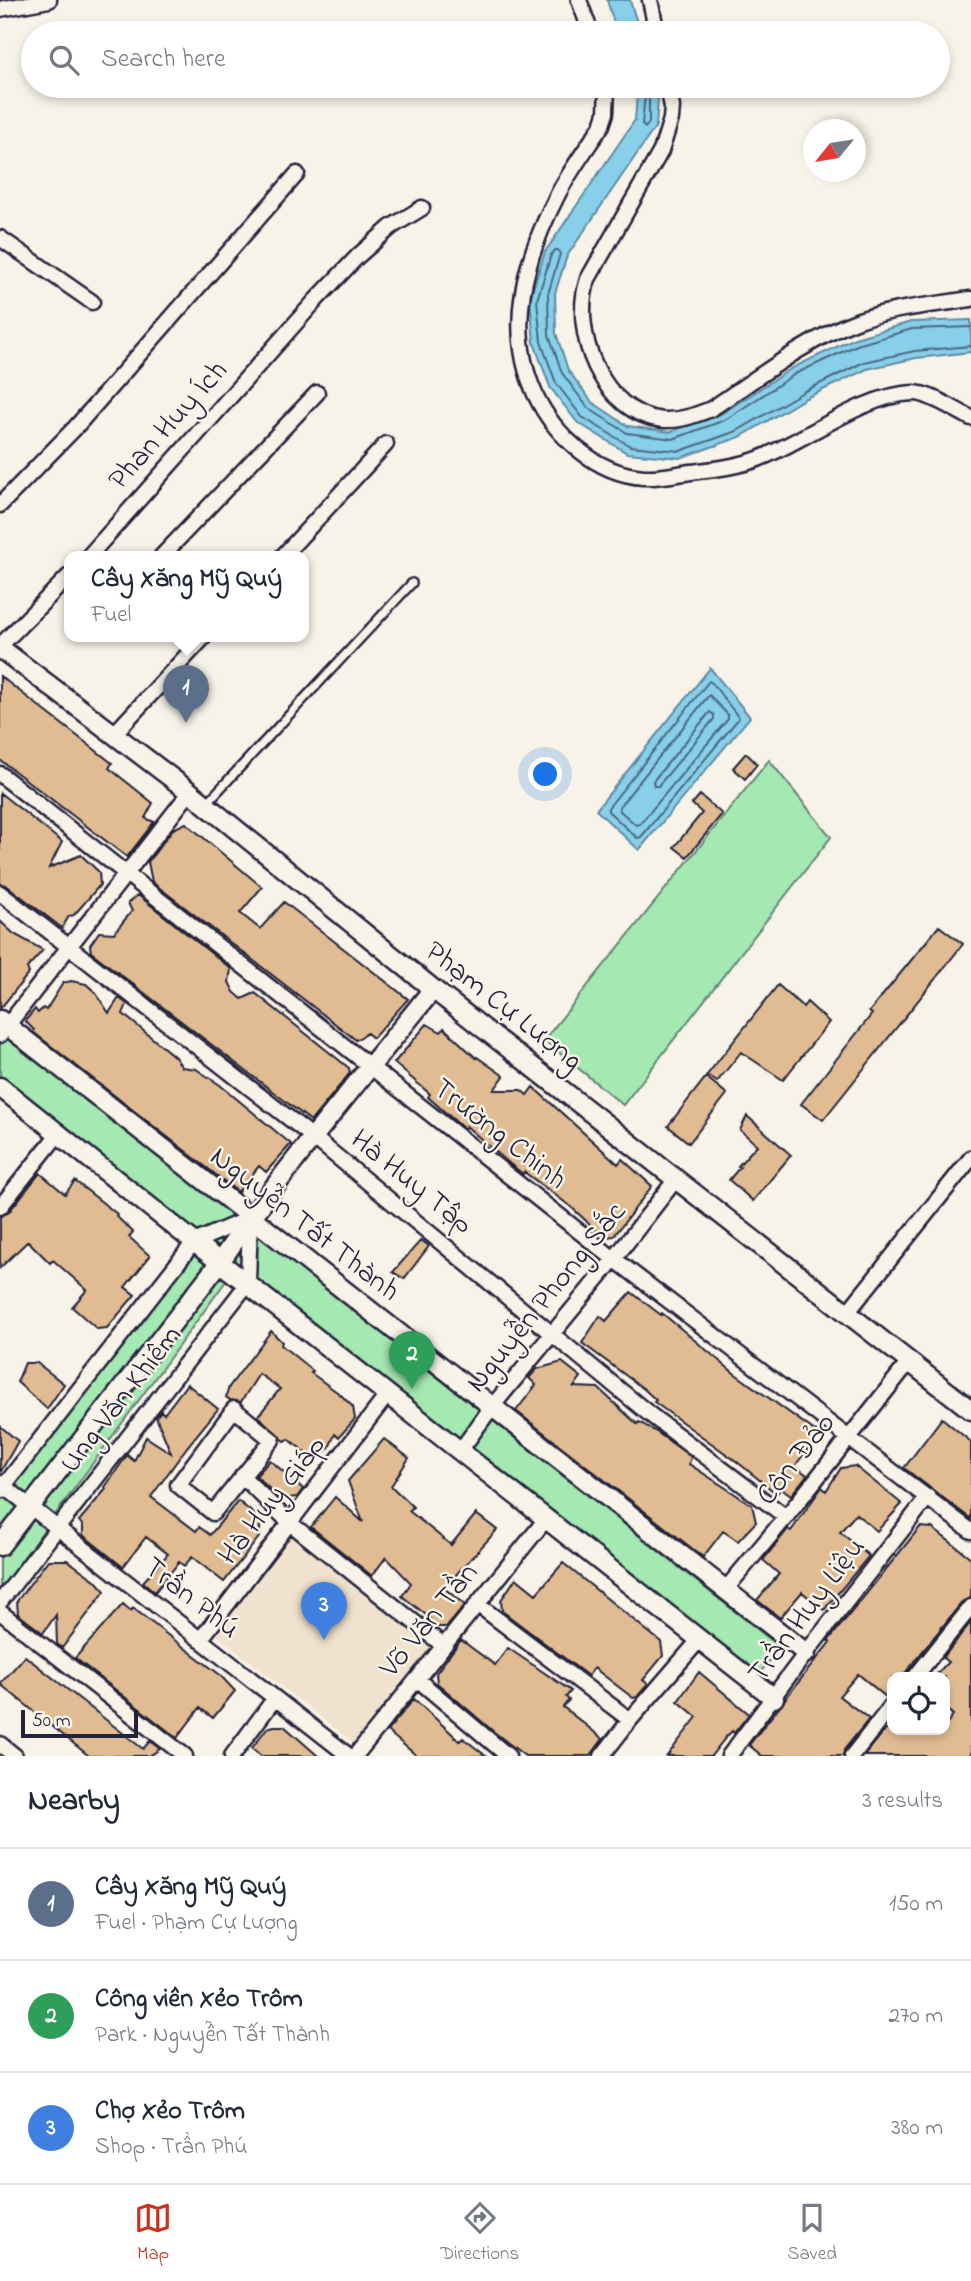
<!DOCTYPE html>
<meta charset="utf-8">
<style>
body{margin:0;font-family:"Indie Flower",sans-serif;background:#f6f6f7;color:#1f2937}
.controls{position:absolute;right:21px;bottom:21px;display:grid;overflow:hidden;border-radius:14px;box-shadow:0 4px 10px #0003}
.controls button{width:63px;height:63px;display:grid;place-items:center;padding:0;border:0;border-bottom:2px solid #e0e1e3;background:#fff;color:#1f2937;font:35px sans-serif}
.compass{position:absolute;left:803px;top:119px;width:63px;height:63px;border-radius:50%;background:#fff;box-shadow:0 4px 10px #0003;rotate:240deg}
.scale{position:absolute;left:21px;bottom:18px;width:117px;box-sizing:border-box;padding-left:7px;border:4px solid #22223b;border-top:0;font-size:19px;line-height:24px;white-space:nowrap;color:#22223b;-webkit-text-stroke:5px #f7f3e8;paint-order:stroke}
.you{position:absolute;left:546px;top:775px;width:24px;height:24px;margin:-18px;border:5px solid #fff;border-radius:50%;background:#1a73e8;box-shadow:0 0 0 10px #1a73e833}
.badge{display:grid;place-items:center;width:46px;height:46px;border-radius:50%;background:#c8321e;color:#fff;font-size:23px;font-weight:700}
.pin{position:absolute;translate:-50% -58px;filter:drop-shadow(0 2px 4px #0008)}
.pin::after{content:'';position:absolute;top:37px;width:24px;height:21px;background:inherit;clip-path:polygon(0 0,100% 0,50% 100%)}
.popup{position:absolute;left:64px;top:551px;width:245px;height:91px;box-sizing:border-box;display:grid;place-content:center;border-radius:14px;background:#fff;filter:drop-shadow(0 2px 5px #0005);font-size:23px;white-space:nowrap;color:#747a83}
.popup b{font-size:26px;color:#1f2937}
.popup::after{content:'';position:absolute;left:50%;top:100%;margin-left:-14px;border:14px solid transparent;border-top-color:#fff}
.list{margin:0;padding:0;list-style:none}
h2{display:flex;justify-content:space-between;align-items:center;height:91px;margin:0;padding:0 28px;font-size:30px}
h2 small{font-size:23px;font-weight:400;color:#747a83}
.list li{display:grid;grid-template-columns:46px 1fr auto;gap:21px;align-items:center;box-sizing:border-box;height:112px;padding:0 28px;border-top:2px solid #e0e1e3}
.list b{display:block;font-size:26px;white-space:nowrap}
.list p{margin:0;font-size:23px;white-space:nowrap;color:#747a83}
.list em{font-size:23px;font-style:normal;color:#747a83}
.icon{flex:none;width:38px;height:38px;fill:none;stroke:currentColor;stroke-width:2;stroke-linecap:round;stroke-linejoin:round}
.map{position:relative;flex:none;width:971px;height:1756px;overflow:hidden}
.search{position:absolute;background:#fff;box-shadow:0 4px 10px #0003;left:21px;right:21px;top:21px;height:77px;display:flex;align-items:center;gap:18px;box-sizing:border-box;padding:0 24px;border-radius:38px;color:#747a83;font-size:26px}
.sheet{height:427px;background:#fff}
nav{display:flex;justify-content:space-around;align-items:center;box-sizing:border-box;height:98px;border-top:2px solid #e0e1e3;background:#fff;font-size:19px;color:#747a83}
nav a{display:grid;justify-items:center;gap:4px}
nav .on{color:#c8321e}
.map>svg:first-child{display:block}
</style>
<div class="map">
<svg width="971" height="1756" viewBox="0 0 971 1756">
<rect width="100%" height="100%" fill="#f7f3e8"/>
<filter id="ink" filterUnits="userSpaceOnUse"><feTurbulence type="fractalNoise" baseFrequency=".0143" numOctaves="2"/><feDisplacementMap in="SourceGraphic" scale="14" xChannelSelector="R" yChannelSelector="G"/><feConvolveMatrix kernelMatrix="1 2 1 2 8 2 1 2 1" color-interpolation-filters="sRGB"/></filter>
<g filter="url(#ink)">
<path fill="#f0e2ce" d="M290 1533 434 1647 357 1746 213 1632Z"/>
<path fill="#a4e8b2" stroke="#638576" stroke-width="2" d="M769 760 831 837 623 1105 544 1040Z
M0 1032 780 1647 749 1687 229 1277 0 1590V1501L184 1241 0 1096Z"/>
<path fill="#88d0e9" stroke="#5f8aa3" stroke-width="2" d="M607 0H630L640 33H617Z
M634 86H654L658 99 656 126 567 256 555 293 556 333 568 370 592 402 628 426 670 432 721 414 792 368 855 338 911 322 971 320V352L916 358 867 369 806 398 740 437 680 458 627 453 577 422 550 387 534 343 530 298 545 252 635 120 637 96Z
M710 668 750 717 639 850 596 810Z"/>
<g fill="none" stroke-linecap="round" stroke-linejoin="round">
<path stroke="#4b6881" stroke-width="2" d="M645 95 649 96V123L645 128 642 124Z
M971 327 912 329 857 345 795 374 725 420 673 439 627 433 588 408 562 373 549 335 548 294 560 254 558 250H555L551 255 537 300 541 342 556 383 582 417 630 446 680 451 737 431 803 392 864 362 915 351 971 346
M709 681 712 683 739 718 641 837 637 838 608 811V808Z
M709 695 728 715V719L640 824 636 825 620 811 619 807Z
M710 712 714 715V719L658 786H654L653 781Z"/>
</g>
<path fill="#e1bc92" stroke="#22223b" stroke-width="2" d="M0 676 112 763 109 768 153 803 145 818 154 822 127 857 0 760Z
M746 753 757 764 745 779 733 768Z
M0 793 62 842 49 868 81 855 99 872 100 885 74 915 69 916 62 928 6 885 0 884Z
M700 795 722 814 687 857 674 847 702 813 692 804Z
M186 823 262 887 240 913 260 929 284 902 408 999 373 1038 367 1033 356 1040 152 882 148 862 173 829Z
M138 895 231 969 229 982 234 992 242 999 255 993 349 1068 350 1073 311 1121 91 952 90 945 99 932 114 933 132 911 128 903Z
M0 921 14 934 43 950 27 968 29 973 0 1009Z
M939 926 963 944 823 1120 801 1104 872 1014 869 1012Z
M71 981 86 984 95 992 109 1013 119 998 127 1004 123 1014 175 1057 182 1067 196 1069 220 1085 291 1144 266 1172 259 1166 238 1192 33 1032 34 1030 25 1021 35 1009 38 1013 43 1008 46 1010 63 983Z
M778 985 803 1007 807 1002 829 1022 783 1080 741 1052 717 1082 707 1075Z
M427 1024 441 1032 444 1028 476 1058 477 1057 504 1076 494 1090H521L527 1095 533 1087 618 1164 622 1159 652 1186 614 1236 606 1237 596 1230 570 1206 524 1172 523 1174 510 1164 466 1126 464 1129 428 1097 430 1094 394 1063Z
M706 1077 727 1094 689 1143 668 1126Z
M747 1116 791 1155 753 1201 729 1180 740 1167 738 1166 757 1145 740 1130Z
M40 1173 65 1194 75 1181 117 1214 116 1216 133 1232 129 1237 150 1256 125 1287 135 1295 107 1328 97 1329 72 1307 87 1290 53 1260 50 1263 28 1241 0 1268V1216L8 1213Z
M421 1240 429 1246 404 1279 393 1272Z
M631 1292 661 1315 662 1313 734 1373 819 1434 795 1466 807 1475 791 1495 781 1488 777 1494 736 1461 654 1402 656 1400 644 1389 582 1343 600 1316 606 1321Z
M271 1331 282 1342 281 1345 313 1371 311 1373 341 1395 353 1407 355 1419 339 1437 335 1434 329 1448 314 1460 289 1439 285 1441 281 1438 258 1416 280 1389 259 1374 241 1402 230 1400 226 1397 229 1387Z
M562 1362 581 1377 574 1387 598 1388 637 1424 639 1422 658 1433 691 1457 689 1464 752 1505 756 1522 738 1541 723 1531 703 1557 516 1411 536 1385 529 1378 537 1369Z
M25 1363H37L64 1384 47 1409 17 1382Z
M187 1384 218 1409 187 1447 151 1497 196 1531 199 1527 210 1535 238 1501 260 1519V1536L224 1582 192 1557 184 1566 179 1562 155 1592 143 1582 168 1554 146 1537 123 1567 83 1535V1526L79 1521 106 1489 105 1487 127 1455 134 1461 146 1437 171 1453 156 1417 161 1411 164 1414Z
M942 1418 971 1442V1519L904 1468Z
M0 1426 18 1441 0 1473Z
M384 1439 409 1458 391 1486 413 1507 409 1511 451 1545 476 1514 497 1530 444 1588 465 1605 447 1627H436L430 1623V1618L402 1596 411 1583 386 1557 372 1576 311 1527 335 1497 363 1522 348 1481Z
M270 1460 303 1489 297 1497 280 1499 256 1476Z
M855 1466 902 1504 877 1531 856 1514 840 1532 869 1556 824 1610 802 1592 780 1618 757 1600 779 1574 763 1560 788 1529 791 1531 822 1487 826 1491 841 1468Z
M920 1527 932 1528 971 1558V1598L963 1601 902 1677H892V1690L886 1697 858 1674 839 1696 869 1719 844 1750 843 1756H762L749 1745 830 1642 828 1641Z
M48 1560H67L95 1580 105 1591 62 1648 57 1644 56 1615 43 1633 18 1614 17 1601Z
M563 1563 661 1642 663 1656 643 1680 648 1684 637 1697 633 1698 594 1668 588 1676 502 1611 501 1600 516 1578 536 1594Z
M123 1604 131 1611 133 1608 165 1633 219 1674 235 1691 213 1718 200 1708 177 1738 75 1658Z
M971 1622V1756H864L885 1730H945V1726L953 1715 945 1708V1677H934L948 1662 943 1658Z
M461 1640 495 1665 508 1648 571 1691 566 1697 569 1700 563 1707 603 1739 594 1751 590 1756H525L494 1732 437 1683 436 1673Z
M25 1656 143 1749 150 1741 160 1749 151 1755 152 1756H89L0 1684Z
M699 1672 749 1714 734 1733 732 1731 726 1737 711 1756H667L697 1717 678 1701Z
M414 1699 460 1741 463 1738 486 1756H417L387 1731Z
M274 1726H284L318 1756H261L252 1748 267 1728Z"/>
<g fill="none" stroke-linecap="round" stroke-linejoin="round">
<g stroke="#22223b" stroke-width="12">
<path id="service" d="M205 805 412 583"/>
</g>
<g stroke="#22223b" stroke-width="19">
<path id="minor" d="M579 0 591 33
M650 0 657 33
M0 9 49 0
M607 86 606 113 602 125C587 148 569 172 557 196 525 258 505 328 535 394 554 435 596 474 644 477 658 478 676 474 691 472 714 469 736 467 758 459 805 441 862 395 913 393 928 392 957 411 971 418
M668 86 672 107 671 119 661 151 588 279C570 331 602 414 663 420 680 421 696 415 711 409 756 379 809 338 859 320 894 308 934 305 971 299
M0 238 92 302
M0 505 74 429 297 174
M88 557 316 300 358 256 391 227 422 208
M161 557 317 393
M282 557 386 444
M0 646 69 576
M114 734 204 637
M0 774 614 1259 971 1531
M0 893 313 1137 648 1413 786 1517
M0 1035 190 792
M0 1207 59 1133
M847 1313 971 1158
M234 1409 272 1440 213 1513 178 1485Z
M460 1451 491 1408 614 1259 676 1179
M242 1476 290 1523 444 1646
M0 1483 349 1756
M0 1491 194 1242 250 1218 248 1283 0 1602
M725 1590 786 1517 909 1362
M477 1604 630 1720
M0 1612 185 1756
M200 1640 388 1394
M915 1677 971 1607
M417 1679 508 1756
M0 1744 15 1756
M232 1756 275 1698
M355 1756 546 1519
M602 1756 630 1720 700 1639
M729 1756 806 1653 928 1497
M852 1756 892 1705"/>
</g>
<g stroke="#22223b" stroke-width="23">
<path id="tertiary" d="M0 648 190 792 433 989 971 1410
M0 1020 806 1653
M0 1087 194 1242 774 1698
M0 1546 220 1262C285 1167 361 1079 433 989"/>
</g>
<use href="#service" stroke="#f7f3e8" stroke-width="7"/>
<use href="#minor" stroke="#f7f3e8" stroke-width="14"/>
<use href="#tertiary" stroke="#f7f3e8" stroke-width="18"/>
</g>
</g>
<g text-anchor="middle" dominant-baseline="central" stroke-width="5" stroke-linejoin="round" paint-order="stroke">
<g font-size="30" fill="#22223b" stroke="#f7f3e8">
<text transform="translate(169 426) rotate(-48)">Phan Huy Ích</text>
<text transform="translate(503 1007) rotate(38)">Phạm Cự Lượng</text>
<text transform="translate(499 1135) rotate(38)">Trường Chinh</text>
<text transform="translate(411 1183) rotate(39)">Hà Huy Tập</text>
<text transform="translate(304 1225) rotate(38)">Nguyễn Tất Thành</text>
<text transform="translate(547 1298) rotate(-51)">Nguyễn Phong Sắc</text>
<text transform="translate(122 1400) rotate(-52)">Ung Văn Khiêm</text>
<text transform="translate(797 1460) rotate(-52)">Côn Đảo</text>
<text transform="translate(273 1501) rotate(-52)">Hà Huy Giáp</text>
<text transform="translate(191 1599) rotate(38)">Trần Phú</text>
<text transform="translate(808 1611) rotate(-53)">Trần Huy Liệu</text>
<text transform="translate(430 1621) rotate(-51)">Võ Văn Tần</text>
</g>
</g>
</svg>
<div class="controls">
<button><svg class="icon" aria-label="locate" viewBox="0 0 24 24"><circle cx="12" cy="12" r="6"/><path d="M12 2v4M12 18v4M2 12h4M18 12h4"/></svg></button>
</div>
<svg class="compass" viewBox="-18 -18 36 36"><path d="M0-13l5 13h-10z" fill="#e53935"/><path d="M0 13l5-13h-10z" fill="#747a83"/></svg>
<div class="scale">50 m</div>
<div class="you"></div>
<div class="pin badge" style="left:186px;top:723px;background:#5c6f8a">1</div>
<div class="popup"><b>Cây Xăng Mỹ Quý</b>Fuel</div>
<div class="pin badge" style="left:412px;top:1389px;background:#2e9e5b">2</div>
<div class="pin badge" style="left:324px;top:1640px;background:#3f7fe0">3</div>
<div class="search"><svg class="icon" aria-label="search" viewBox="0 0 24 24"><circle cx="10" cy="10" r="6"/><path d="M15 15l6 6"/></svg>Search here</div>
</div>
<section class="sheet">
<h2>Nearby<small>3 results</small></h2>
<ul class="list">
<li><span class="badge" style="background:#5c6f8a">1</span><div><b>Cây Xăng Mỹ Quý</b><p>Fuel · Phạm Cự Lượng</p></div><em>150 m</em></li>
<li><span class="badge" style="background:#2e9e5b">2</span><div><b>Công viên Xẻo Trôm</b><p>Park · Nguyễn Tất Thành</p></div><em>270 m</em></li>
<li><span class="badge" style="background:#3f7fe0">3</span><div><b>Chợ Xẻo Trôm</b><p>Shop · Trần Phú</p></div><em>380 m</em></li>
</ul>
</section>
<nav>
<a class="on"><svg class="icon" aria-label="map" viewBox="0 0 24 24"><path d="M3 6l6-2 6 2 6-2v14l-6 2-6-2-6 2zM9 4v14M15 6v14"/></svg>Map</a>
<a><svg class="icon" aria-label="directions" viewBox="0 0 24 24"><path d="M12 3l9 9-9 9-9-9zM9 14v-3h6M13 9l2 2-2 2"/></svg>Directions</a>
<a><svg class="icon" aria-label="saved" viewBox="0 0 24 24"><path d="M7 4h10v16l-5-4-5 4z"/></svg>Saved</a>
</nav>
